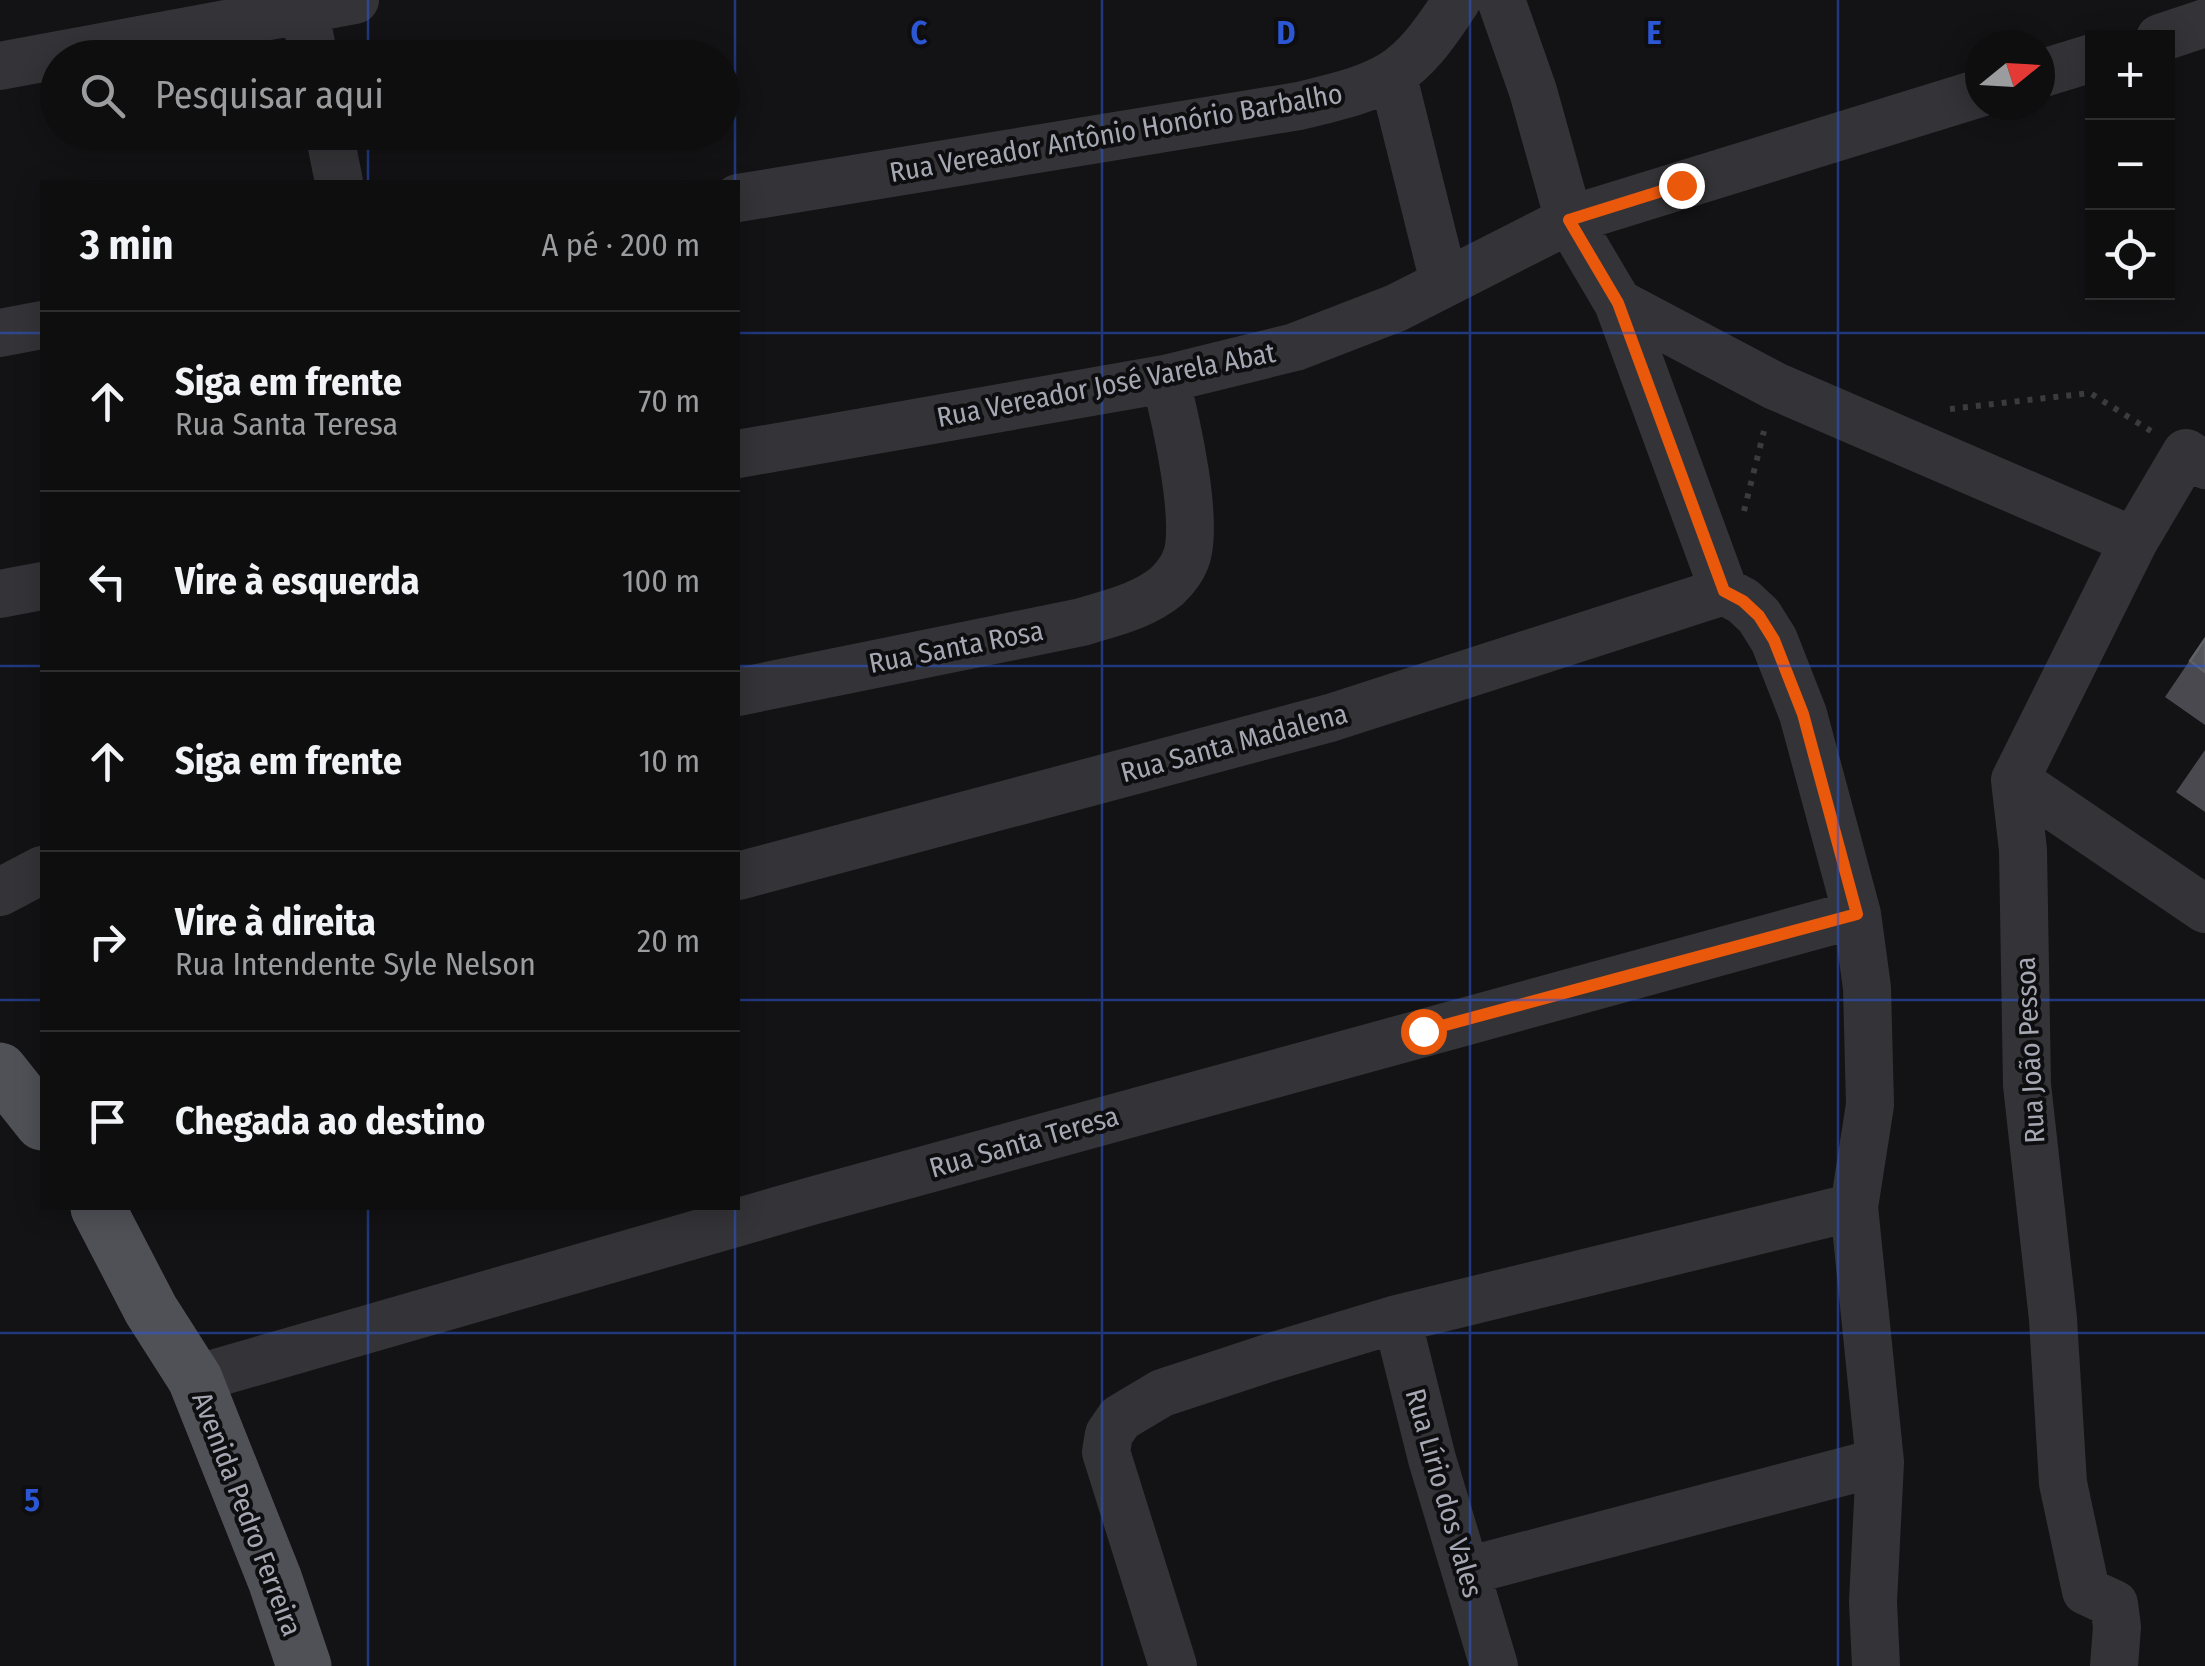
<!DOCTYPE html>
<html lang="pt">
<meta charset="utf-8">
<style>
body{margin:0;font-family:"Fira Sans Condensed",sans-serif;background:#1c1c1d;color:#f1f3f6}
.controls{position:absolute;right:30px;top:30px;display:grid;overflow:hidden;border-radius:0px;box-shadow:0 5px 25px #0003}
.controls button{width:90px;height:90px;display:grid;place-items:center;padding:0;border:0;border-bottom:2px solid #2e2e2f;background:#0e0e0f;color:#f1f3f6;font:50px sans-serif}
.compass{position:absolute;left:1965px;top:30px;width:90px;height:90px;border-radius:50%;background:#0e0e0f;box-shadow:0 5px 25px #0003;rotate:72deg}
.stop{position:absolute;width:30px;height:30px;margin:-22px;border:8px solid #ea580c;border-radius:50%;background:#fff}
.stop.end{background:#ea580c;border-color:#fff;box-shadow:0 2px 10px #0008}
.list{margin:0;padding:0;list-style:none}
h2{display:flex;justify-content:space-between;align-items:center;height:130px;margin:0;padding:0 40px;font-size:42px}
h2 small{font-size:32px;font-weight:400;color:#9b9c9e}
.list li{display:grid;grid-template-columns:65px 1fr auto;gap:30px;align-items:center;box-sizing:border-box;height:180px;padding:0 40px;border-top:2px solid #2e2e2f}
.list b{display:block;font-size:38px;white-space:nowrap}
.list p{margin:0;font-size:32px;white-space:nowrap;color:#9b9c9e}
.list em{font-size:32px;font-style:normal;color:#9b9c9e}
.icon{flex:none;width:55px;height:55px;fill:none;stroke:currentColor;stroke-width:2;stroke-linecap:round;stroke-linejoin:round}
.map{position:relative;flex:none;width:2205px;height:1666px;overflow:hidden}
.search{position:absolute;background:#0e0e0f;box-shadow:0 5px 25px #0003;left:40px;top:40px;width:700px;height:110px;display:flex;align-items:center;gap:25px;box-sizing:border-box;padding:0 35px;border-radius:55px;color:#9b9c9e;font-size:38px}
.panel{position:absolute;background:#0e0e0f;box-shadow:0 5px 25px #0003;left:40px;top:180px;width:700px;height:1030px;border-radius:0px}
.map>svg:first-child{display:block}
</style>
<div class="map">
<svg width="2205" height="1666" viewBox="0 0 2205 1666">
<rect width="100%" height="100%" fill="#131214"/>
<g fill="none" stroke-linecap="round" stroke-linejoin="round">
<path stroke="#3a3b3f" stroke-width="6" stroke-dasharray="5 8" stroke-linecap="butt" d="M1950 409 2090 393 2151 431
M1744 511 1764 431"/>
<path stroke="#343438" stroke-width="48" d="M1501 0 1533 91 1569 220 1618 303 1724 591 1743 601 1759 616 1774 640 1803 714 1857 914 1867 988 1870 1105 1854 1207 1880 1462 1873 1602 1876 1666
M304 9 314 58
M2160 38 2205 23
M0 66 355 0
M2040 74 2092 58
M1393 77 1444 282
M329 132 339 182
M738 198 1299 106C1389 84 1406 79 1457 0
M1618 303 1775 386 2134 541
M0 333 42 325
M738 454 1165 379 1295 347 1396 308 1569 220 1980 93
M0 594 42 586
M738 692 1082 622C1111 613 1143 606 1167 586 1173 580 1182 569 1185 561 1201 528 1175 416 1165 379
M2015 780 2205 909
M738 876 1330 718 1724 591
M0 892 42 870
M1397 1319 1432 1459 1494 1666
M195 1379 815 1200 1857 914
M1467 1571 1880 1462
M1173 1666 1106 1452 1109 1434 1120 1418 1162 1393 1268 1358 1397 1319 1854 1207
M2114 1666 2117 1627 2114 1604 2086 1591 2063 1483 2053 1319 2027 1085 2023 850 2015 780 2134 541 2186 453 2205 465"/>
<path stroke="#505157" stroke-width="55" d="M0 1070 42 1123
M98 1208 151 1310 195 1379 275 1580 304 1666"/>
</g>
<path fill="#49494f" d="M2205 638V725L2165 697Z
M2205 750V812L2176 792Z"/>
<path fill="#535359" stroke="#606167" stroke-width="2.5" d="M2205 639V672L2190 661Z"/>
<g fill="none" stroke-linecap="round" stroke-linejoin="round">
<path stroke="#ea580c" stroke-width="12" d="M1423 1031 1857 914 1803 714 1774 640 1759 616 1743 601 1724 591 1618 303 1569 220 1681 185"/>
</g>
<path fill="none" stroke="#2b57d4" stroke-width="2.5" stroke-opacity="0.55" d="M368 0V58M735 0V182M1102 0V1666M1470 0V1666M1838 0V1666M368 132V182M0 333H42M738 333H2205M0 666H42M738 666H2205M0 1000H42M738 1000H2205M368 1208V1666M735 1208V1666M0 1333H2205"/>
<g text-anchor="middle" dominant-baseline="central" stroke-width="8" stroke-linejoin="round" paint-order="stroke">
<g font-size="28" fill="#a5a8b3" stroke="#0e0d0f">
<text transform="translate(1116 133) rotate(-10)">Rua Vereador Antônio Honório Barbalho</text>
<text transform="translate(1106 385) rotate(-11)">Rua Vereador José Varela Abat</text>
<text transform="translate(956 647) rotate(-11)">Rua Santa Rosa</text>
<text transform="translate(1234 743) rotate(-15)">Rua Santa Madalena</text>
<text transform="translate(2030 1050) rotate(-93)">Rua João Pessoa</text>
<text transform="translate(1024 1142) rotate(-16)">Rua Santa Teresa</text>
<text transform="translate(1444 1493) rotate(74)">Rua Lírio dos Vales</text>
<text transform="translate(247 1514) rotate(69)">Avenida Pedro Ferreira</text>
</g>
</g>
<g font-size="32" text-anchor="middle" font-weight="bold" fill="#2b57d4" stroke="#0e0d0f" stroke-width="8" stroke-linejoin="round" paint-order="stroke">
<text x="919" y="44">C</text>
<text x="1286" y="44">D</text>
<text x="1654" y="44">E</text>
<text x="32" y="1511">5</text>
</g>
</svg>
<div class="controls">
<button>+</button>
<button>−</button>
<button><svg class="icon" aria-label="locate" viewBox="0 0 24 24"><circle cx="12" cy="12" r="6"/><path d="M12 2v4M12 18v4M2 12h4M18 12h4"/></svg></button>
</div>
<svg class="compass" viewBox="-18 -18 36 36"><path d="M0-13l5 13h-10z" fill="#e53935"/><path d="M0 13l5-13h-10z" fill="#9b9c9e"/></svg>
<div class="stop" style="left:1423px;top:1031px"></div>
<div class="stop end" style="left:1681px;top:185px"></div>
<div class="search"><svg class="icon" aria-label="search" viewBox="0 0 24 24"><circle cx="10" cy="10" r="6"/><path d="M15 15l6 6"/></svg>Pesquisar aqui</div>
<section class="panel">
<h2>3 min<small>A pé · 200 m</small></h2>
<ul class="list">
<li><svg class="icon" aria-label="ahead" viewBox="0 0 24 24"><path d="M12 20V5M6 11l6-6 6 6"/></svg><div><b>Siga em frente</b><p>Rua Santa Teresa</p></div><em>70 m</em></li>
<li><svg class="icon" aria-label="left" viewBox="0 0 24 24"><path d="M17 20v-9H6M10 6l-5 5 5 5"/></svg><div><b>Vire à esquerda</b></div><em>100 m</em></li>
<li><svg class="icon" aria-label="ahead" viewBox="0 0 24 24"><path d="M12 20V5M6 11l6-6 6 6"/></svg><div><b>Siga em frente</b></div><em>10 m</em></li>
<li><svg class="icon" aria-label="right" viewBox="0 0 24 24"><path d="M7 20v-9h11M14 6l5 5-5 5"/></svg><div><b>Vire à direita</b><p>Rua Intendente Syle Nelson</p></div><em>20 m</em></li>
<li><svg class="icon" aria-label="arrive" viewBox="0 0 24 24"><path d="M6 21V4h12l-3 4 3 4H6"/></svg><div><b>Chegada ao destino</b></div></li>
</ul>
</section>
</div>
